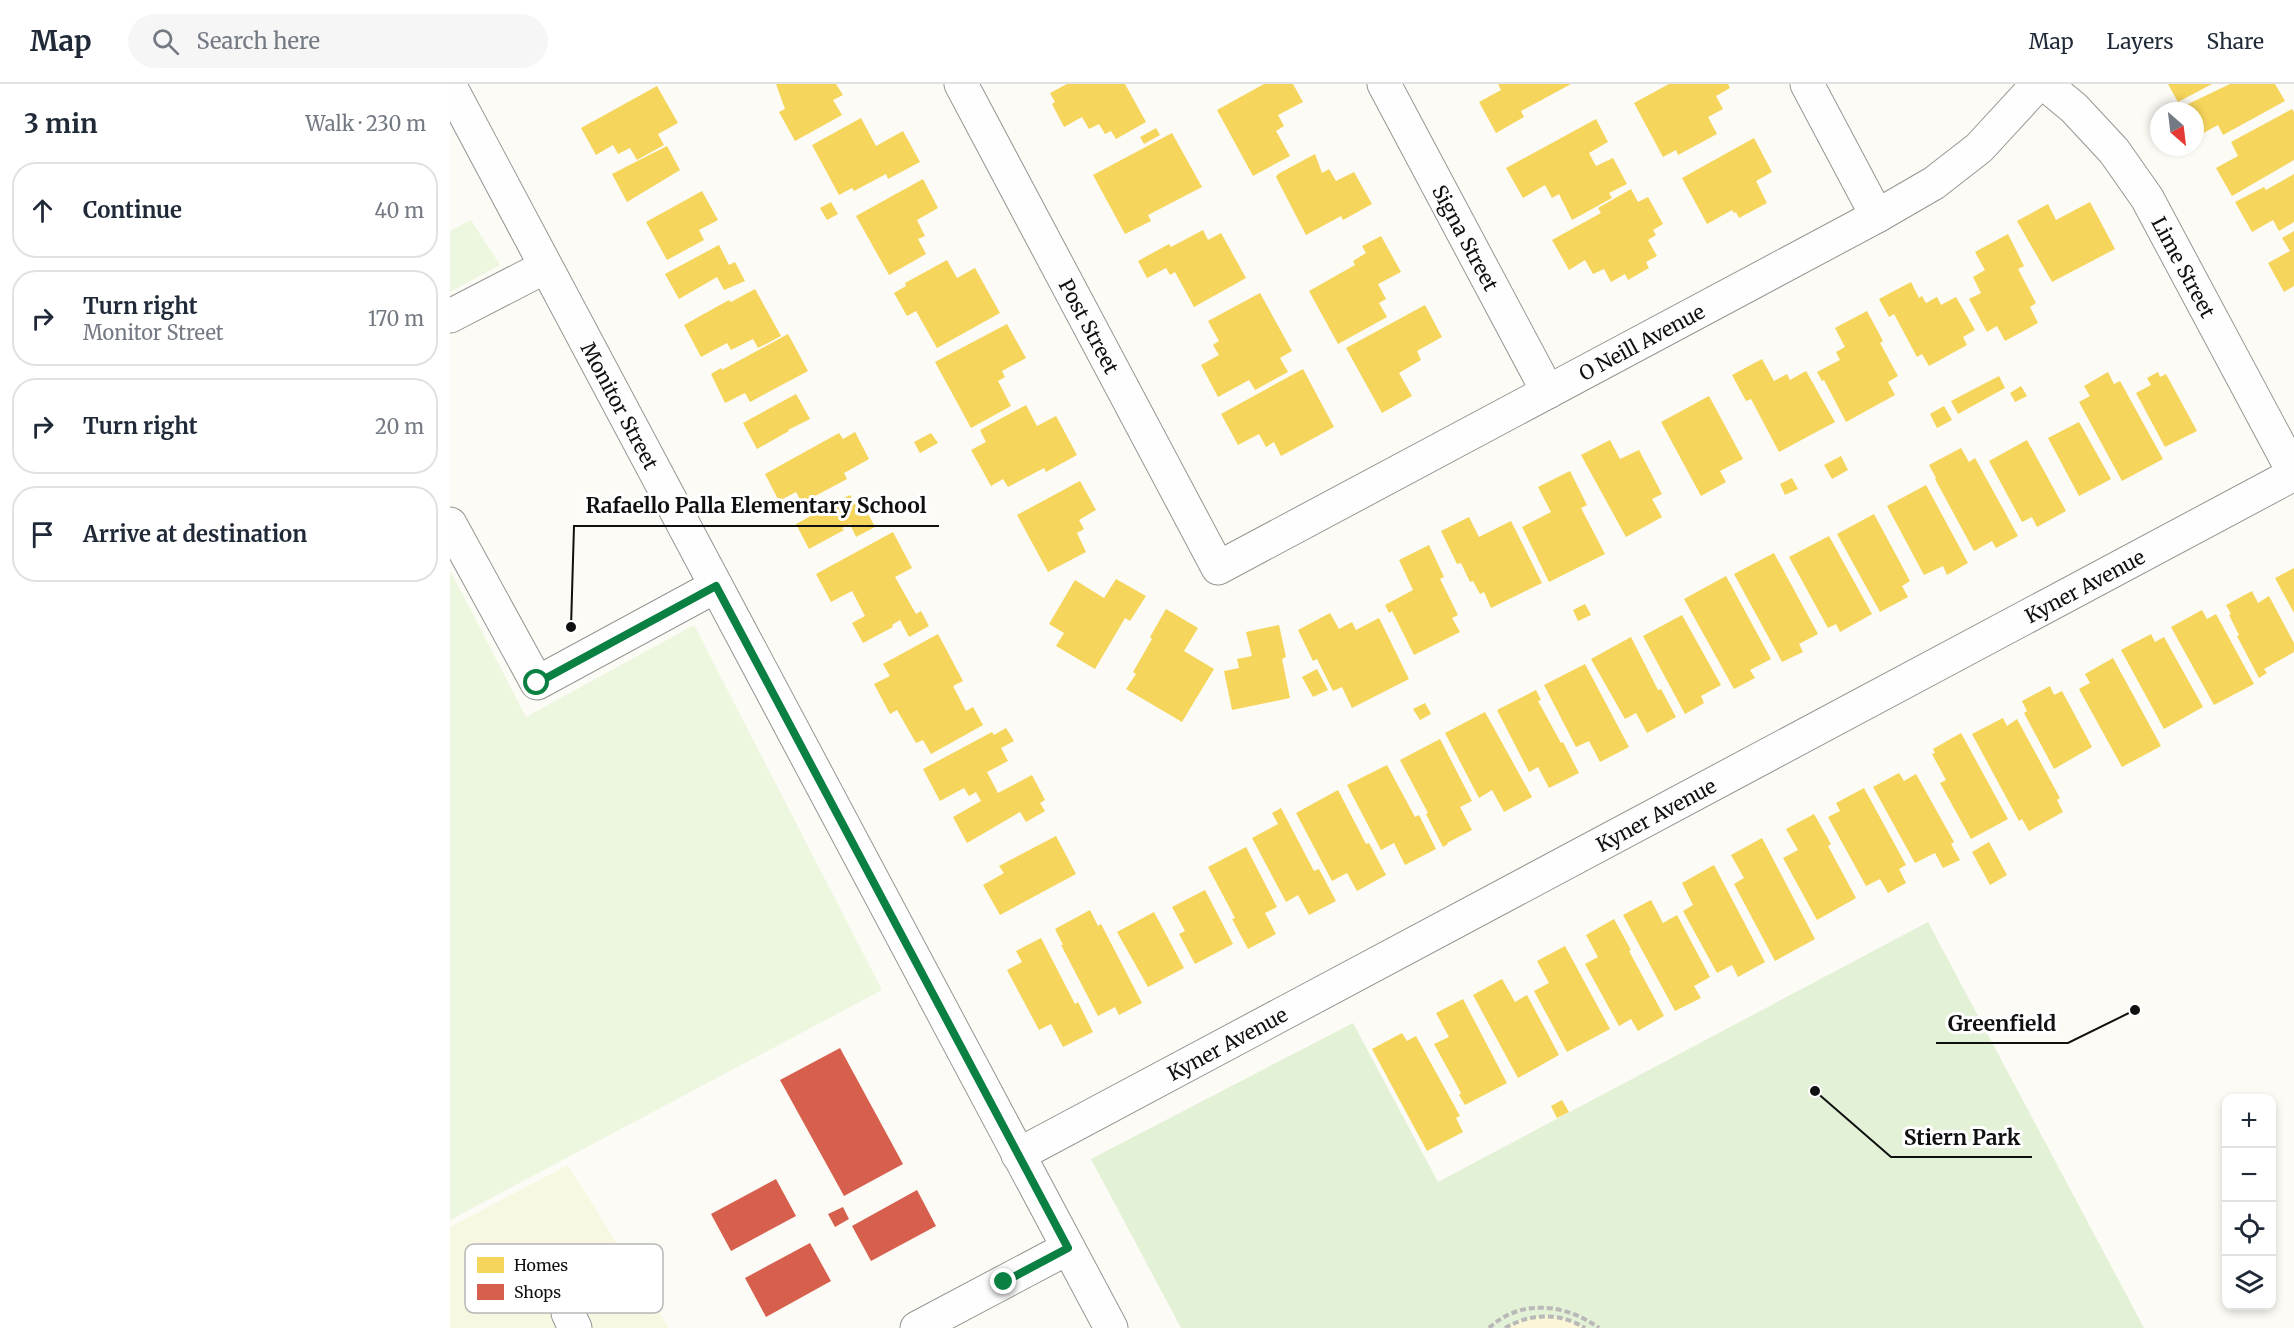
<!DOCTYPE html>
<meta charset="utf-8">
<style>
body{margin:0;font-family:Merriweather,serif;background:#f6f6f7;color:#1f2937}
.controls{position:absolute;right:18px;bottom:18px;display:grid;overflow:hidden;border-radius:12px;box-shadow:0 3px 9px #0003}
.controls button{width:54px;height:54px;display:grid;place-items:center;padding:0;border:0;border-bottom:2px solid #e0e1e3;background:#fff;color:#1f2937;font:30px sans-serif}
.compass{position:absolute;left:1700px;top:18px;width:54px;height:54px;border-radius:50%;background:#fff;box-shadow:0 3px 9px #0003;rotate:152deg}
.stop{position:absolute;width:18px;height:18px;margin:-14px;border:4px solid #0b8043;border-radius:50%;background:#fff}
.stop.end{background:#0b8043;border-color:#fff;box-shadow:0 2px 6px #0008}
.list{margin:0;padding:0;list-style:none}
h2{display:flex;justify-content:space-between;align-items:center;height:78px;margin:0;padding:0 24px;font-size:26px}
h2 small{font-size:20px;font-weight:400;color:#747a83}
.list li{display:grid;grid-template-columns:39px 1fr auto;gap:18px;align-items:center;box-sizing:border-box;height:96px;margin:0 12px 12px;padding:0 12px;border:2px solid #e0e1e3;border-radius:24px}
.list b{display:block;font-size:22px;white-space:nowrap}
.list p{margin:0;font-size:20px;white-space:nowrap;color:#747a83}
.list em{font-size:20px;font-style:normal;color:#747a83}
.icon{flex:none;width:33px;height:33px;fill:none;stroke:currentColor;stroke-width:2;stroke-linecap:round;stroke-linejoin:round}
.map{position:relative;flex:none;width:1844px;height:1244px;overflow:hidden}
header{display:flex;align-items:center;gap:36px;box-sizing:border-box;height:84px;padding:0 30px;background:#fff;border-bottom:2px solid #e0e1e3}
header strong{font-size:28px}
nav{display:flex;gap:33px;margin-inline-start:auto;font-size:21px}
.search{width:420px;height:54px;background:#f6f6f7;display:flex;align-items:center;gap:15px;box-sizing:border-box;padding:0 21px;border-radius:33px;color:#747a83;font-size:22px}
main{display:flex}
aside{flex:1;background:#fff}
.map>svg:first-child{display:block}
</style>
<header>
<strong>Map</strong>
<div class="search"><svg class="icon" aria-label="search" viewBox="0 0 24 24"><circle cx="10" cy="10" r="6"/><path d="M15 15l6 6"/></svg>Search here</div>
<nav><a>Map</a><a>Layers</a><a>Share</a></nav>
</header>
<main>
<aside>
<h2>3 min<small>Walk · 230 m</small></h2>
<ul class="list">
<li><svg class="icon" aria-label="ahead" viewBox="0 0 24 24"><path d="M12 20V5M6 11l6-6 6 6"/></svg><div><b>Continue</b></div><em>40 m</em></li>
<li><svg class="icon" aria-label="right" viewBox="0 0 24 24"><path d="M7 20v-9h11M14 6l5 5-5 5"/></svg><div><b>Turn right</b><p>Monitor Street</p></div><em>170 m</em></li>
<li><svg class="icon" aria-label="right" viewBox="0 0 24 24"><path d="M7 20v-9h11M14 6l5 5-5 5"/></svg><div><b>Turn right</b></div><em>20 m</em></li>
<li><svg class="icon" aria-label="arrive" viewBox="0 0 24 24"><path d="M6 21V4h12l-3 4 3 4H6"/></svg><div><b>Arrive at destination</b></div></li>
</ul>
</aside>
<div class="map">
<svg width="1844" height="1244" viewBox="0 0 1844 1244">
<rect width="100%" height="100%" fill="#fcfbf5"/>
<path fill="#f8f8e2" d="M118 1081 219 1244H0V1143Z"/>
<path fill="#e3f1d6" d="M1478 838 1694 1244H731L641 1075 903 939 988 1098Z"/>
<path fill="#fbf6d7" d="M1100 1231 1119 1236 1135 1244H1055L1070 1236Z"/>
<path fill="#edf6df" d="M21 136 50 181 0 208V147Z
M0 486 76 633 244 541 432 906 0 1136Z"/>
<path fill="#f6d55c" d="M326 0H386L393 11 383 16 392 31 345 57 329 28 335 25Z
M617 0H675L696 38 666 55 661 47 655 50 649 40 639 45 632 33 614 43 602 20 605 18 600 9Z
M814 0H843L853 18 828 31 834 42 826 47 840 72 803 92 767 26Z
M1048 0H1121L1071 27 1074 33 1046 49 1029 18 1051 6Z
M1219 0H1278L1280 4 1266 12 1273 25 1258 33 1267 50 1228 71 1226 66 1213 73 1184 19Z
M1718 0H1762L1728 18Z
M1780 0H1825L1835 17 1773 51 1768 41 1748 52 1745 47V27H1734L1732 23Z
M207 2 228 39 208 50 214 61 187 76 180 64 168 70 163 61 146 71 131 44Z
M1842 25 1844 28V76L1782 112 1766 84 1788 72 1781 58Z
M411 34 426 62 453 47 470 78 438 95 436 90 404 107 402 104 389 111 362 61Z
M1146 35 1158 58 1139 69 1146 82 1163 74 1177 100 1159 109 1162 114 1122 136 1109 110 1102 114 1095 101 1073 114 1056 84Z
M706 44 710 51 694 60 690 53Z
M722 49 752 103 698 131 701 137 675 150 643 91Z
M1304 54 1322 88 1306 97 1317 119 1289 134 1286 128 1284 129 1282 126 1257 140 1232 94Z
M217 62 230 86 177 118 162 90Z
M865 70 872 89 879 85 886 97 904 88 922 120 893 136 891 132 856 151 826 93 828 90Z
M1844 90V138L1829 147 1823 136 1802 148 1785 118 1814 103 1816 106Z
M473 95 488 124 467 136 475 152 468 155 476 170 439 191 406 132Z
M1181 105 1188 118 1198 113 1213 140 1203 146 1206 151 1198 156 1207 172 1196 178 1199 184 1178 196 1175 190 1161 198 1154 185 1143 190 1135 176 1119 186 1102 156 1151 129 1148 124Z
M252 107 268 136 249 146 254 156 217 176 196 138Z
M381 118 388 130 377 136 370 124Z
M1640 118 1665 165 1602 198 1567 137 1598 120 1606 136Z
M753 146 758 156 771 149 796 194 744 223 725 188 720 191 716 184 697 194 688 177 719 160 721 163Z
M1844 147V202L1834 208 1818 179 1840 167 1832 154Z
M1558 150 1574 182 1568 185 1586 219 1580 223 1588 239 1555 257 1547 242 1537 248 1519 215 1531 209 1523 193 1535 186 1525 168Z
M931 152 951 188 928 200 936 215 929 219 937 233 888 260 859 207 905 181 903 177 916 169 912 162Z
M269 161 279 181 285 178 295 197 274 206 267 193 229 215 215 190Z
M497 176 507 194 525 184 550 229 487 264 466 227 457 232 444 209 456 202 455 199Z
M1461 198 1469 214 1472 212 1476 219 1487 213 1491 221 1506 213 1525 246 1513 253 1517 261 1479 282 1472 270 1467 273 1444 230 1439 233 1429 215Z
M305 205 331 252 308 264 303 255 281 266 277 259 251 273 234 241 279 216 281 218Z
M810 209 842 267 830 274 838 288 805 306 799 296 768 313 751 281 769 271 763 261 769 257 758 237Z
M975 221 992 253 967 267 971 276 949 289 962 312 932 329 896 264Z
M1417 227 1433 257 1430 259 1448 292 1438 298 1445 311 1396 338 1374 296 1372 297 1367 288 1390 276 1386 268 1395 263 1385 244Z
M557 240 576 274 552 287 555 293 548 297 561 322 521 344 485 278Z
M338 250 358 287 300 318 295 309 275 319 261 290 271 284 272 286Z
M1312 275 1324 297 1337 290 1340 296 1356 287 1385 338 1329 368 1301 315 1296 317 1282 291Z
M853 285 884 343 831 372 824 358 816 363 809 350 788 361 771 330Z
M1658 288 1664 300 1670 297 1713 375 1672 397 1629 318 1640 312 1634 302Z
M1708 288 1710 293 1716 290 1747 347 1715 363 1686 309 1701 301 1697 294Z
M1549 292 1555 304 1508 330 1501 317Z
M1571 302 1577 312 1565 318 1560 309Z
M346 310 360 335 338 346 339 347 307 365 293 339Z
M1259 312 1293 375 1270 387 1276 398 1251 412 1211 338Z
M576 321 587 342 606 332 627 371 596 388 594 384 558 403 553 395 541 402 521 366 536 358 530 346Z
M1494 322 1502 336 1487 344 1480 330Z
M1629 338 1661 395 1629 412 1598 354Z
M405 348 419 375 394 389 397 395 352 419 346 408 329 417 315 390 389 349 393 355Z
M481 349 488 359 470 369 464 358Z
M1160 356 1170 375 1189 366 1212 410 1202 415 1212 433 1176 453 1131 371Z
M1577 356 1616 427 1587 443 1582 433 1572 438 1539 377Z
M1511 364 1519 378 1525 374 1568 452 1546 464 1542 457 1524 467 1485 395 1486 394 1479 381Z
M1391 372 1398 386 1382 395 1374 381Z
M1120 387 1137 421 1131 424 1155 470 1099 498 1072 443 1101 428 1088 403Z
M1342 394 1348 405 1335 411 1330 400Z
M630 397 646 426 629 436 634 445 627 449 636 468 598 488 567 431Z
M1476 401 1518 479 1497 491 1493 482 1474 491 1437 422Z
M400 411 410 429 416 426 425 443 406 453 400 440 392 444 394 446 359 465 346 440Z
M1424 430 1460 497 1452 502 1458 513 1430 528 1387 450Z
M1019 433 1029 453 1061 437 1092 499 1041 524 1034 508 1030 510 1023 497 1020 498 1011 479 1007 480 991 447Z
M443 448 462 484 445 493 466 530 471 527 479 542 459 553 450 536 442 541 443 543 413 559 402 539 415 532 402 507 381 518 366 490Z
M1379 452 1422 530 1390 548 1386 540 1378 544 1339 473Z
M979 461 994 493 990 495 1008 531 1002 534 1010 548 964 571 942 527 939 529 935 521 963 506 949 476Z
M1324 469 1368 550 1349 560 1353 568 1332 578 1284 490Z
M1844 484V529L1825 494Z
M1276 492 1321 575 1300 586 1305 594 1284 605 1234 515Z
M666 495 696 512 680 537 675 534 645 585 606 562 614 549 599 540 625 496 654 514Z
M1802 507 1808 519 1819 512 1844 559V568L1814 585 1817 589 1809 594 1787 552 1789 551 1779 531 1781 530 1776 521Z
M1135 520 1141 531 1128 537 1123 526Z
M716 525 748 544 734 567 764 585 732 638 676 605 686 590 683 588 702 555 700 553Z
M1752 526 1757 535 1766 530 1804 600 1764 621 1721 543Z
M880 529 889 545 902 538 906 546 929 534 959 595 902 624 892 603 883 607 867 575 863 577 848 546Z
M1232 531 1271 601 1251 612 1254 619 1235 630 1193 552Z
M829 541 836 573 832 575 840 614 782 626 774 587 789 584 787 575 802 572 796 548Z
M488 550 513 597 503 602 516 627 523 623 533 641 481 670 473 656 466 659 447 626 440 630 424 600 440 592 433 580Z
M1701 550 1705 558 1714 553 1753 623 1714 645 1671 566Z
M1181 553 1208 606 1211 605 1226 633 1197 649 1186 629 1175 635 1141 575Z
M1663 574 1711 662 1672 683 1629 605 1640 599 1635 590Z
M1135 580 1179 663 1150 678 1139 657 1126 663 1094 601Z
M867 585 878 606 863 613 852 593Z
M1600 602 1604 611 1612 607 1642 663 1604 685 1574 629 1577 627 1572 617Z
M1086 606 1091 616 1088 617 1111 659 1113 658 1129 689 1099 704 1088 683 1079 688 1047 626Z
M975 619 981 630 970 636 963 625Z
M1035 628 1082 713 1054 728 1042 706 1029 714 995 649Z
M1553 634 1557 642 1567 635 1610 714 1607 716 1613 728 1579 747 1572 735 1569 737 1522 650Z
M556 644 564 657 551 664 558 677 537 688 548 709 582 691 595 716 590 719 595 727 576 738 570 728 517 759 503 733 531 717 526 708 519 712 514 704 490 717 473 685 542 648 544 651Z
M1511 649 1558 735 1521 755 1490 699 1496 696 1482 670 1485 669 1483 665Z
M990 655 1022 717 1010 723 1022 746 997 759 998 760 993 763 976 730 978 729 950 676Z
M937 681 965 733 969 731 986 765 955 781 944 759 931 766 897 701Z
M1449 689 1454 697 1466 690 1504 758 1501 760 1510 776 1493 784 1485 769 1465 779 1423 703Z
M1414 704 1456 781 1449 785 1456 799 1438 809 1430 795 1416 802 1378 733 1390 727 1386 719Z
M888 706 916 760 919 759 936 791 907 807 897 789 882 797 846 729Z
M831 724 864 787 869 785 886 817 859 831 848 811 836 818 802 754 828 740 822 729Z
M1364 730 1381 760 1378 762 1406 814 1367 836 1333 774 1348 766 1336 745Z
M606 752 626 790 550 831 533 801 554 789 549 782Z
M1312 754 1365 855 1325 877 1284 800 1294 794 1281 771Z
M1539 758 1557 791 1540 801 1522 768Z
M796 763 827 823 815 829 826 850 798 865 782 835 785 834 758 783Z
M1264 781 1315 878 1288 893 1282 881 1267 889 1233 827 1243 821 1232 799Z
M755 806 783 860 745 880 729 850 735 847 722 823Z
M1201 816 1213 839 1227 831 1260 893 1244 902 1251 914 1225 927 1173 831Z
M640 826 648 842 651 840 692 919 669 931 665 923 648 932 611 861H613L605 845Z
M704 828 734 884 698 903 667 848Z
M1164 835 1181 866 1179 867 1214 932 1188 947 1181 935 1169 942 1135 880 1148 873 1136 851Z
M591 854 625 920 628 918 643 948 613 963 601 940 589 946 557 886 572 878 566 867Z
M1115 862 1160 945 1117 968 1084 907 1099 899 1087 877Z
M1052 895 1065 918 1077 911 1109 971 1068 994 1023 911Z
M1013 915 1057 999 1015 1021 1009 1011 1011 1009 984 960 999 953 986 929Z
M952 949 957 957 966 952 1010 1032 1006 1034 1013 1048 977 1067 922 965Z
M1112 1016 1119 1028 1107 1034 1101 1022Z"/>
<path fill="#d6604d" d="M390 964 453 1080 394 1112 330 996Z
M326 1095 346 1132 281 1167 261 1130Z
M467 1106 486 1142 421 1177 402 1142Z
M393 1123 399 1135 385 1143 378 1130Z
M360 1159 381 1197 316 1233 295 1194Z"/>
<g fill="none" stroke-linecap="round" stroke-linejoin="round">
<g stroke="#969693" stroke-width="35">
<g id="minor">
<path id="s1" d="M511 0 768 484 1427 132 1484 99 1529 64 1588 0"/>
<path id="s2" d="M934 0 1098 308"/>
<path d="M1357 0 1427 132"/>
<path id="s3" d="M1595 0 1624 24 1664 67 1697 114 1844 389"/>
<path id="s4" d="M0 2 661 1244"/>
<path d="M0 232 95 183"/>
<path d="M0 440 87 599 266 502"/>
<path id="s5" d="M568 1071 1844 390"/>
<path d="M118 1229 125 1244"/>
<path d="M467 1244 618 1164"/>
</g>
</g>
<path stroke="#b9b9b8" stroke-width="4" stroke-dasharray="6 3" stroke-linecap="butt" d="M1039 1244C1071 1214 1116 1220 1149 1244
M1055 1244C1081 1229 1109 1228 1135 1244"/>
<use href="#minor" stroke="#fffefe" stroke-width="33"/>
</g>
<g fill="none" stroke-linecap="round" stroke-linejoin="round">
<path stroke="#0b8043" stroke-width="8" d="M87 599 266 502 618 1164 554 1198"/>
</g>
<g text-anchor="middle" dominant-baseline="central" stroke-width="6" stroke-linejoin="round" paint-order="stroke">
<g font-size="20" fill="#101010" stroke="#fff">
<text stroke="none"><textPath href="#s2" startOffset="174">Signa Street</textPath></text>
<text stroke="none"><textPath href="#s3" startOffset="232">Lime Street</textPath></text>
<text stroke="none"><textPath href="#s1" startOffset="274">Post Street</textPath></text>
<text stroke="none"><textPath href="#s1" startOffset="1028">O Neill Avenue</textPath></text>
<text stroke="none"><textPath href="#s4" startOffset="362">Monitor Street</textPath></text>
<text stroke="none"><textPath href="#s5" startOffset="1209">Kyner Avenue</textPath></text>
<text stroke="none"><textPath href="#s5" startOffset="723">Kyner Avenue</textPath></text>
<text stroke="none"><textPath href="#s5" startOffset="237">Kyner Avenue</textPath></text>
</g>
</g>
<rect x="15" y="1160" width="198" height="69" rx="9" fill="#fff" stroke="#b7b7b7" stroke-width="1.5"/>
<rect x="27" y="1173" width="27" height="16" fill="#f6d55c"/>
<rect x="27" y="1200" width="27" height="16" fill="#d6604d"/>
<g font-size="16" fill="#101010">
<text x="64" y="1187">Homes</text>
<text x="64" y="1214">Shops</text>
</g>
<path fill="none" stroke="#101010" stroke-width="2" d="M121 543L124 442H489M1685 926L1618 959H1486M1365 1007L1441 1073H1582"/>
<g fill="#101010" stroke="#fff" stroke-width="2">
<circle cx="121" cy="543" r="6"/>
<circle cx="1685" cy="926" r="6"/>
<circle cx="1365" cy="1007" r="6"/>
</g>
<g font-size="21" text-anchor="middle" font-weight="bold" fill="#101010" stroke="#fff" stroke-width="6" stroke-linejoin="round" paint-order="stroke">
<text x="306" y="429">Rafaello Palla Elementary School</text>
<text x="1552" y="947">Greenfield</text>
<text x="1512" y="1061">Stiern Park</text>
</g>
</svg>
<div class="controls">
<button>+</button>
<button>−</button>
<button><svg class="icon" aria-label="locate" viewBox="0 0 24 24"><circle cx="12" cy="12" r="6"/><path d="M12 2v4M12 18v4M2 12h4M18 12h4"/></svg></button>
<button><svg class="icon" aria-label="layers" viewBox="0 0 24 24"><path d="M12 4l9 5-9 5-9-5zM3 14l9 5 9-5"/></svg></button>
</div>
<svg class="compass" viewBox="-18 -18 36 36"><path d="M0-13l5 13h-10z" fill="#e53935"/><path d="M0 13l5-13h-10z" fill="#747a83"/></svg>
<div class="stop" style="left:87px;top:599px"></div>
<div class="stop end" style="left:554px;top:1198px"></div>
</div>
</main>
